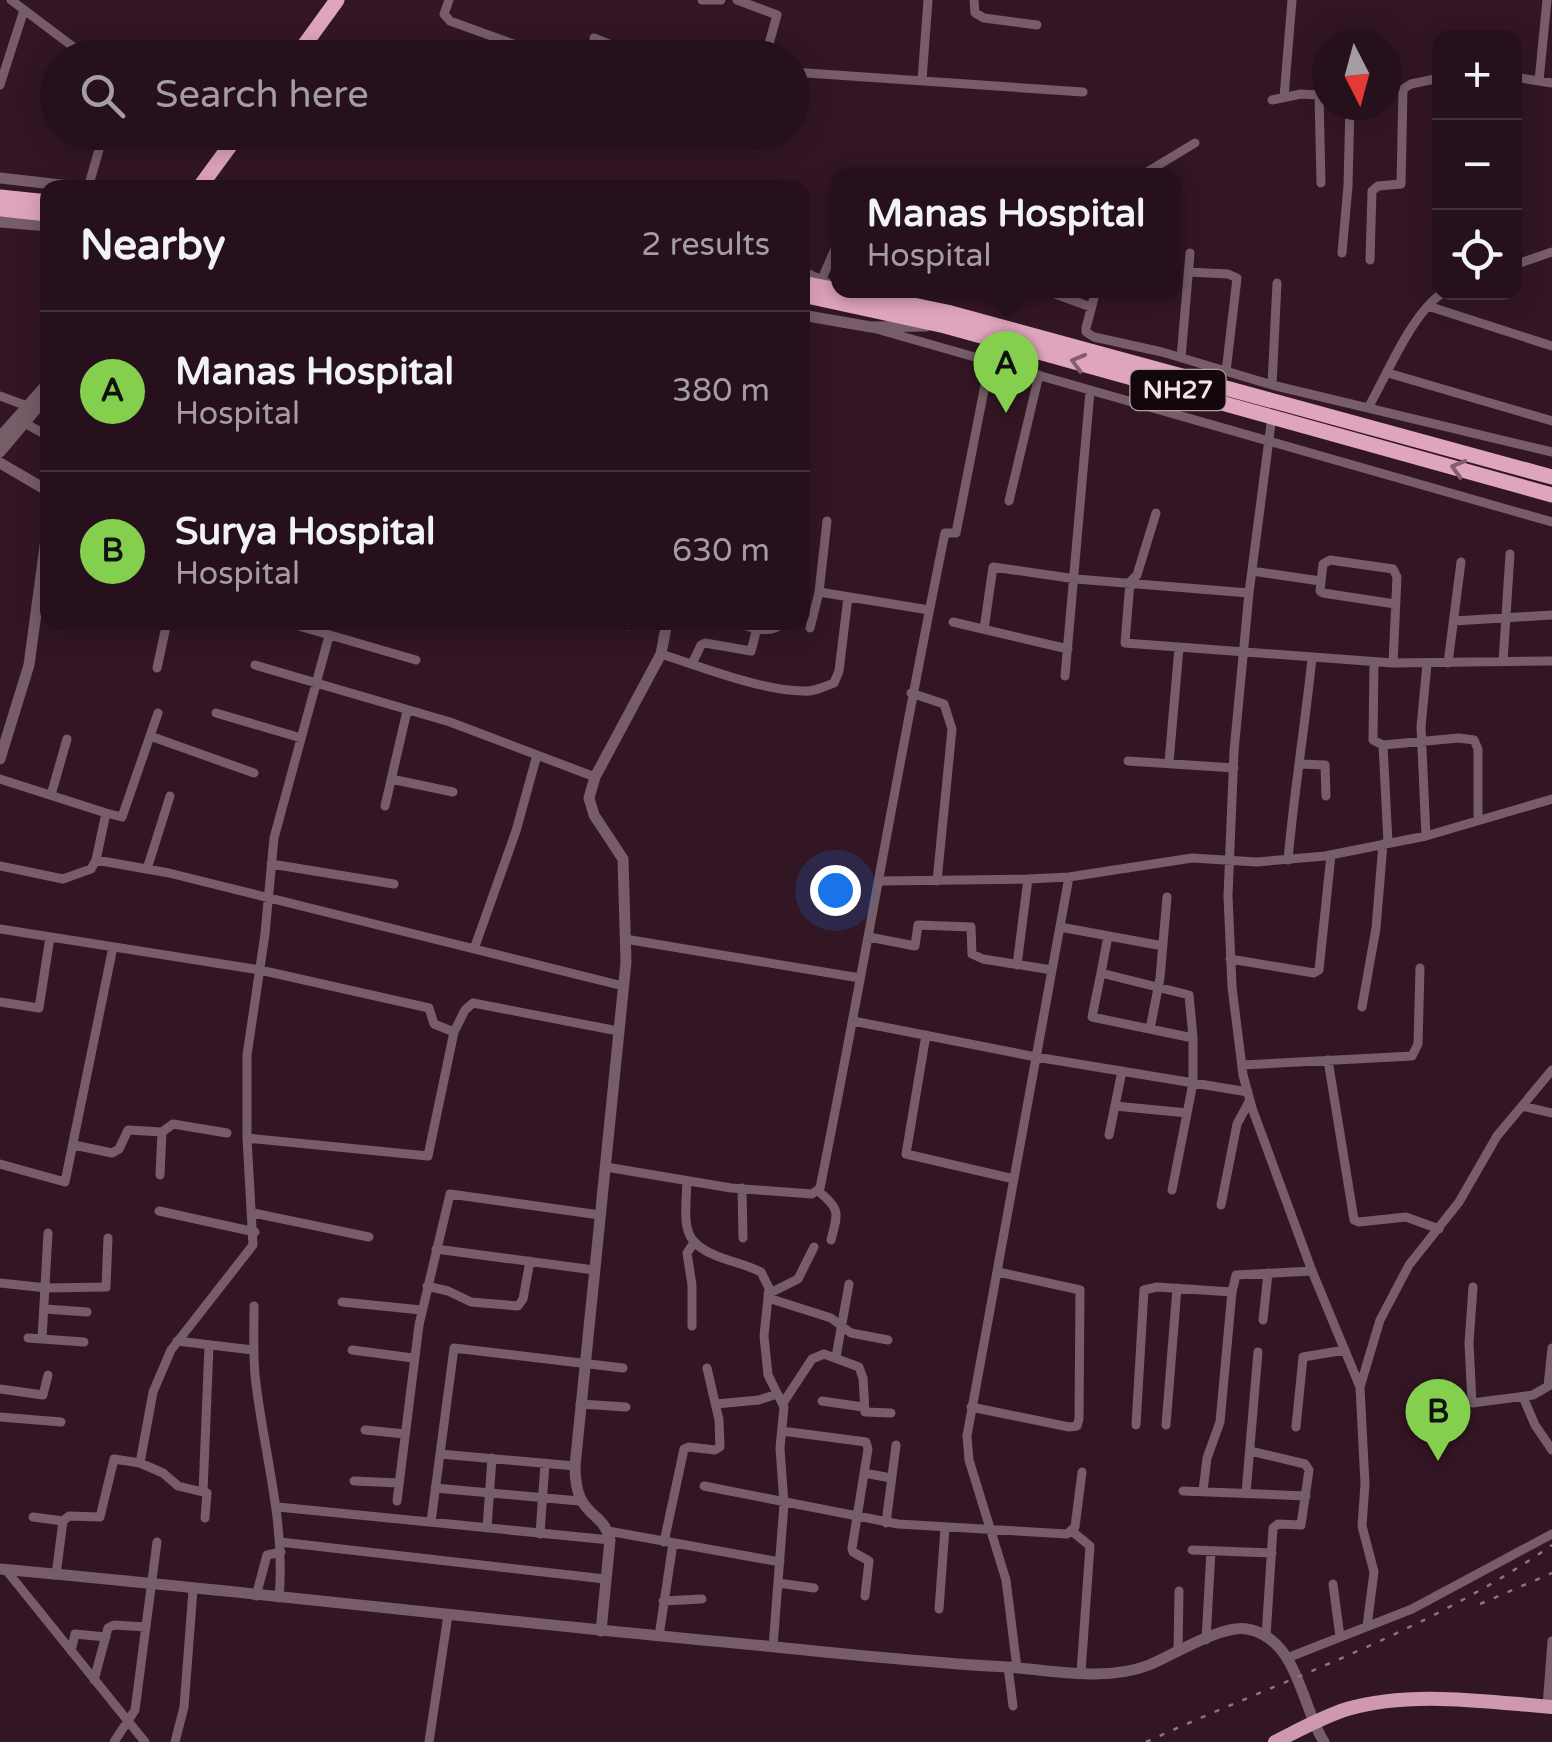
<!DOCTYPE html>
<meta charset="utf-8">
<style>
body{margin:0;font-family:"Varela Round",sans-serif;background:#321e28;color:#f1f3f6}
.controls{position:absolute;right:30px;top:30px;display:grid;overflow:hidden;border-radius:20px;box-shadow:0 5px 25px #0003}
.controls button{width:90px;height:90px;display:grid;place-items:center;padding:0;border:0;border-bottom:2px solid #42303a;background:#26101b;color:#f1f3f6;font:50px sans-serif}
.compass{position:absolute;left:1312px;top:30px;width:90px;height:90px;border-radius:50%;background:#26101b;box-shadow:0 5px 25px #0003;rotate:174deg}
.you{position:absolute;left:835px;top:890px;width:35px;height:35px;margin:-25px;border:8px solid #fff;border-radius:50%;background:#1a73e8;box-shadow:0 0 0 15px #1a73e833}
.badge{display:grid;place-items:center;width:65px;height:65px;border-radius:50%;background:#84cf4d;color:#111;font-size:32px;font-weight:700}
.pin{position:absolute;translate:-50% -82px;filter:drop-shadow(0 2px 5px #0008)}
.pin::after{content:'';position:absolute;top:52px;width:35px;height:30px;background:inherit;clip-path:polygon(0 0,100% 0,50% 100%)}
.popup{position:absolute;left:831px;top:168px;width:350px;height:130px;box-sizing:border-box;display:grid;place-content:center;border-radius:20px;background:#26101b;filter:drop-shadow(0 2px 8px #0005);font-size:32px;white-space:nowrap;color:#a49da3}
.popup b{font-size:38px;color:#f1f3f6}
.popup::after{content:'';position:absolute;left:50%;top:100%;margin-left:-20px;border:20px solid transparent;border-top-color:#26101b}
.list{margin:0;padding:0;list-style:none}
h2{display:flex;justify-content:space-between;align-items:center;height:130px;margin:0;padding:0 40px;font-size:42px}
h2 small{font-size:32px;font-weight:400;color:#a49da3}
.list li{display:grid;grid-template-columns:65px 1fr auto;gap:30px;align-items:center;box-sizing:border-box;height:160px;padding:0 40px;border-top:2px solid #42303a}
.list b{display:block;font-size:38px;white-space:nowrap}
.list p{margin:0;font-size:32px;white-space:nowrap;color:#a49da3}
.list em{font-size:32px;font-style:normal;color:#a49da3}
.icon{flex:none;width:55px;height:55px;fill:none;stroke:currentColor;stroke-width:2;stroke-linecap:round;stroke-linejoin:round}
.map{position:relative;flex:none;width:1552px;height:1742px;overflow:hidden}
.search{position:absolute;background:#26101b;box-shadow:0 5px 25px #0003;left:40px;top:40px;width:770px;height:110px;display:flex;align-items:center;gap:25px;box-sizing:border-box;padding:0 35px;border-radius:55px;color:#a49da3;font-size:38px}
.panel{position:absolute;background:#26101b;box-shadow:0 5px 25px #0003;left:40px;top:180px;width:770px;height:450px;border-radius:20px}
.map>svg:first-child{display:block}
</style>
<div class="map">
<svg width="1552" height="1742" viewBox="0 0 1552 1742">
<rect width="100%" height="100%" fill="#331624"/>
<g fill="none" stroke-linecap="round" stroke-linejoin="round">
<path stroke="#775d68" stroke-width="9" d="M11 0 88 58
M449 0 444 14 450 21 552 58
M702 0H721
M737 0 777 15 765 58
M974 0 975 13 984 18 1037 25
M594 38 643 58
M160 58C182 47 202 46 224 58
M792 72 1083 92
M1514 77 1552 83
M922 80 928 0
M1539 81 1547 0
M0 85 24 10
M1284 97 1292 0
M1272 100 1301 94 1319 95 1321 183
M1142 175 1195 143
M88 188 104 132
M1342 253 1348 186 1350 105
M1370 260 1372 191 1378 186 1401 184 1403 89 1411 84 1440 78
M1514 265 1552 252
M1188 272 1228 274 1237 278 1226 372
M821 281 838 242
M1044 290 1091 307
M1096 290 1086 328V332L1094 337 1162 352 1272 385 1552 452
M1428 306 1552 346
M873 328 1552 522
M1181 358 1190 253
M1388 373 1552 421
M1272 385 1277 283
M0 396 27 406
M1368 408C1387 375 1412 312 1444 292
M1272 416 1249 593 1234 751 1228 896 1232 987 1243 1075 1252 1108 1312 1271 1360 1387 1365 1484 1362 1526 1374 1572 1367 1626
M19 420 48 436
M1009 501 1039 375
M1156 513 1137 575 1130 582 1125 643 1393 663 1552 661
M1252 571 1320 581
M819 592 929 610
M1454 621 1552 615
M285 622 416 660
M732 622C749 626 771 637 783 622
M953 622 1068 649
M629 626 630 622
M810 628 819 592 827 521
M984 629 993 567 1076 579 1249 593
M661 654C702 667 759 690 803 691 813 692 824 687 834 683L839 671 848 597
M1374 662 1373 740 1383 745 1459 738 1474 740 1478 749V819
M1503 662 1510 554
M1393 663 1397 577 1393 569 1330 560 1323 564 1320 591 1323 593 1395 604
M1448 663 1461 562
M692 664 701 645 705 643 751 651 757 628
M255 665 450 722 595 777
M157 668 167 622
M1065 676 1090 391
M911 693 944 704 952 729 937 881
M216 713 301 738
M150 736 254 773
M1383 745 1388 843
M1128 761 1234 768
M1169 762 1179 648
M1300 764 1325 765 1326 796
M0 779 106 813 96 860
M391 779 453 792
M51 795 67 739
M385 806 407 711
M106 813 122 817 158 713
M1426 836 1421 727 1427 664
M1288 860C1294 792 1305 726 1312 658
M271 864 394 884
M0 866 63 879 91 869 96 860 169 873 623 986
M147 869 170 796
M1028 879 1069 877
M880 881 1028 879 1017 965
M1060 927 1163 946
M0 929 260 970 429 1008 434 1024 454 1032 465 1010 473 1003 618 1031
M869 937 915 946 918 925 971 927 972 954 983 959 1052 970
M625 939 860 978
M474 949 516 831 537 755
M1230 959 1314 973 1319 970 1331 855
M1101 973 1108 936
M0 1002 39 1008 50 937
M1362 1007 1376 928 1383 844
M853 1021 1036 1057 1248 1092
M1150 1029 1160 978 1167 897
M926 1035 906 1154 1014 1179
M1328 1060 1354 1220 1359 1222 1406 1217 1439 1229
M1242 1065 1412 1056 1418 1044 1420 968
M1115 1106 1187 1113
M1522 1106 1552 1113
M1109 1135 1122 1071
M247 1138 428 1156 454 1032
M74 1145 112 1153 119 1149 128 1130 162 1132 173 1124 227 1133
M0 1164 65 1182 113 947
M606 1167 731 1188 812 1194 820 1188C864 970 900 751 945 533H956L994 339
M160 1175 162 1132
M687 1181C685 1229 679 1245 731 1261 741 1264 751 1267 761 1272L769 1288 764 1336 768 1375 784 1407 780 1448 784 1504 773 1647
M742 1188 743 1238
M1172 1190 1193 1083V1038L1092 1017 1101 973 1189 995 1193 1038
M818 1191C841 1209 838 1213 831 1240
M1221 1205 1237 1124 1250 1100
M159 1211 255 1232
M253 1213 369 1237
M436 1249 594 1270
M0 1283 47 1288 106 1287 108 1238
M427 1286 448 1291 471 1302 518 1306 523 1299 530 1261
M1473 1287 1469 1343 1472 1403 1533 1395 1552 1384
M768 1294 798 1279 814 1247
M768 1298 831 1318 851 1333 888 1340
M342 1302 421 1310
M254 1306C254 1329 253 1352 255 1375 263 1451 286 1521 279 1598
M45 1309 87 1312
M1263 1320 1268 1273
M692 1326V1285L687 1253 693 1244
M28 1338 84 1342
M42 1339 48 1233
M177 1341 253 1350
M352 1350 413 1358
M836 1357 849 1284
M1548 1386 1552 1348
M1360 1387 1380 1320 1409 1265 1459 1202 1497 1136 1552 1070
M0 1389 43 1395 48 1375
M1523 1397 1535 1425 1552 1450
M822 1401 863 1407
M783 1403 812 1359 824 1354 859 1367 863 1378 865 1412 891 1413
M580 1404 626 1407
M716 1404 759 1400 777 1394
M971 1407 1069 1427 1077 1426 1079 1419 1080 1290 998 1272
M0 1417 61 1422
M1136 1425 1144 1290 1157 1287 1232 1292
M1166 1425 1177 1288
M1296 1427 1303 1357 1345 1350
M365 1430 405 1434
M782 1431 866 1442 868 1449 852 1548 853 1552 869 1561 865 1596
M1250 1451 1305 1464 1309 1470 1301 1525 1278 1524 1273 1528 1266 1636
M440 1454 575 1466
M140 1463 153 1392 171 1350 253 1245 247 1138V1055L265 934 274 838 329 636
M864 1473 891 1478
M354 1481 399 1483
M704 1486 898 1524 1067 1534 1075 1527 1082 1472
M435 1488 579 1501
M1183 1491 1306 1496
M1203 1491 1207 1458 1220 1422 1232 1292 1236 1275 1312 1271
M203 1492 209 1346
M1246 1493 1258 1352
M397 1501 419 1325 450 1194 600 1215
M278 1507 610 1540
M33 1517 63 1521
M431 1522 454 1348 623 1368
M886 1523 896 1445
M487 1528 492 1458
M608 1531 780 1562
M1073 1532 1090 1546 1081 1672
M540 1534 545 1463
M280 1542 605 1579
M664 1542 684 1449 689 1447 715 1450 720 1447 719 1420 707 1368
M1192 1550 1272 1553
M6 1570 145 1742
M56 1575 63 1521 69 1516 100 1517 114 1459 140 1463 163 1473 178 1486 207 1493 205 1518
M778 1583 814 1588
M1333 1584 1340 1637
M256 1596 267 1555 281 1552
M663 1601 702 1599
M939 1609 945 1528
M659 1636 673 1543
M1206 1640 1211 1551
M71 1651 75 1634 106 1637
M1178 1652 1179 1591
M1287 1658 1412 1609 1552 1534
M1008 1667 1013 1706
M1017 1668 1006 1580 969 1460 967 1436 1069 877 1192 858 1257 862 1325 856 1426 836 1552 799
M94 1680 108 1628 114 1625 146 1627
M1547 1706 1552 1641
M114 1742 135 1710 157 1542
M175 1742 184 1707 193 1590
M429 1742 448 1615"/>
<path stroke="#775d68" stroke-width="11" d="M0 178 87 188
M0 222 48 226
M802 272 826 283
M802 315 871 327 926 326
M0 437 48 383
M0 452 48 395
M0 463 48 491
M0 759 29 665 48 524
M0 1569C256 1592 511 1623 766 1646 846 1654 926 1663 1007 1667 1052 1670 1106 1682 1149 1665 1173 1655 1223 1624 1247 1629 1298 1638 1301 1706 1324 1742
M601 1631 610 1540C603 1508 575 1520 575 1466L626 962 623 859 594 815 589 798 595 777 661 654 667 622"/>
<path stroke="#ce99b0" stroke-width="14" d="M1275 1742C1299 1730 1322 1717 1347 1709 1411 1690 1487 1702 1552 1707"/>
<path stroke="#e0a5be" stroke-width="15" d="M295 58 337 0
M199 188 240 132
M0 197 48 202
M0 209 48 214
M802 283 838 290
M841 290 947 312 1552 477
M802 295 945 326 1552 495"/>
<path stroke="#8d747f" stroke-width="2.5" stroke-dasharray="5 10" stroke-linecap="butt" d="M1480 1604 1552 1573
M1146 1742C1282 1680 1428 1632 1552 1545"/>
</g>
<defs><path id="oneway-chevron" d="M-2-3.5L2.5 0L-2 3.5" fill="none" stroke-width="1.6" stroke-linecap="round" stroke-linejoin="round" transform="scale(2.5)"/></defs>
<g stroke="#845e6e">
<use href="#oneway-chevron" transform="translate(1078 362) rotate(-165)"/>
<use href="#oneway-chevron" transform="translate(1458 468) rotate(-164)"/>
</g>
<g text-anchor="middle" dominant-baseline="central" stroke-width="8" stroke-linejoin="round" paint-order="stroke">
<rect fill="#13070c" stroke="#b2a0a7" stroke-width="2.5" x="1130.5" y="370" width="95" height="40" rx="8"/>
<g font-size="25" font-weight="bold" fill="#f6e2ea">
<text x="1178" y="390">NH27</text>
</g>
</g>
</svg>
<div class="controls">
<button>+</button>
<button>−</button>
<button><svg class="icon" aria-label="locate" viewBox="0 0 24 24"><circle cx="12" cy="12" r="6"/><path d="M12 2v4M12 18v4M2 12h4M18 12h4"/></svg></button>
</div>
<svg class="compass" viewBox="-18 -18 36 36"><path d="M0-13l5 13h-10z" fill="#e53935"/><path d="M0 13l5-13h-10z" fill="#a49da3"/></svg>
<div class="you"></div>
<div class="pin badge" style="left:1006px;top:413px">A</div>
<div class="popup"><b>Manas Hospital</b>Hospital</div>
<div class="pin badge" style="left:1438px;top:1461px">B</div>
<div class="search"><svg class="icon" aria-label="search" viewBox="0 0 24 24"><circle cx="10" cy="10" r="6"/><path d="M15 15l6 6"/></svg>Search here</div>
<section class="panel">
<h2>Nearby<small>2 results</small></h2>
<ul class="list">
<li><span class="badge">A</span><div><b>Manas Hospital</b><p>Hospital</p></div><em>380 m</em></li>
<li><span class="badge">B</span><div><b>Surya Hospital</b><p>Hospital</p></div><em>630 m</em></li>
</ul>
</section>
</div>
